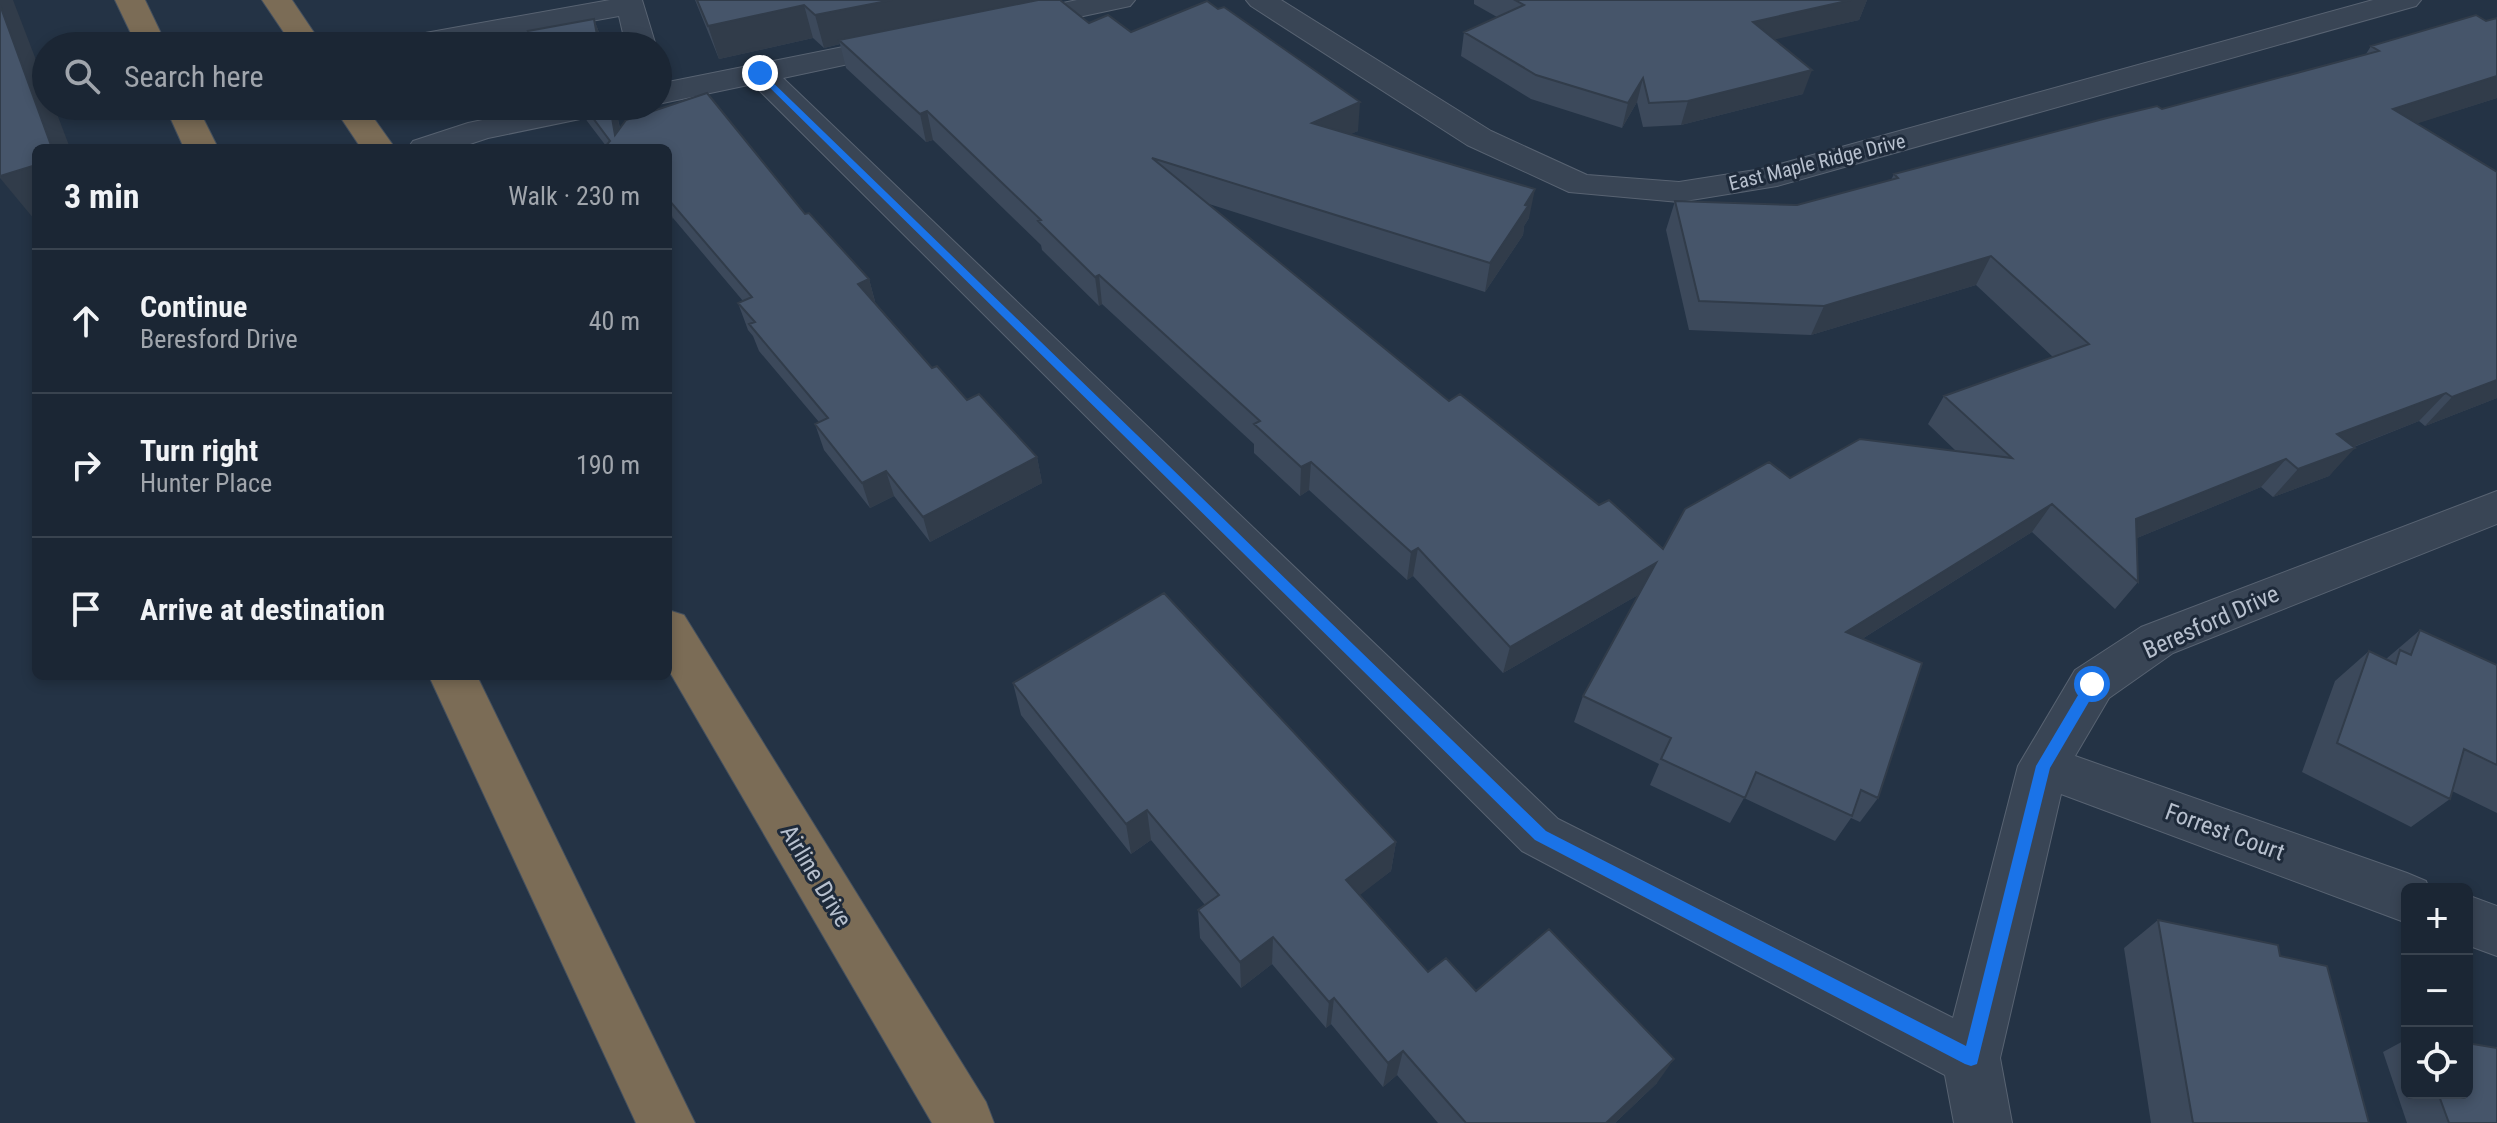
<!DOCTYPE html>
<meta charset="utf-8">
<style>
body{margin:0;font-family:"Roboto Condensed",sans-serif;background:#242e3c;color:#f1f3f6}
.controls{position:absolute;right:24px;bottom:24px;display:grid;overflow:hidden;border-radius:12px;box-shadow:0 4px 12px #0003}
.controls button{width:72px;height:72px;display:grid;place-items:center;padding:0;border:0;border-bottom:2px solid #39434f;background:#1b2634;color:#f1f3f6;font:40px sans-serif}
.stop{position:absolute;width:24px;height:24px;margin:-18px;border:6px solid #1a73e8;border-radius:50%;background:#fff}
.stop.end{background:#1a73e8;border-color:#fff;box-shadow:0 2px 8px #0008}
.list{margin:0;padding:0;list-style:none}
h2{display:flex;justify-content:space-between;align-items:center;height:104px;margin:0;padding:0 32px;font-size:34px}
h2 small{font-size:26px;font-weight:400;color:#a0a5ac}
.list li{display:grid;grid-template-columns:52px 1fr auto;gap:24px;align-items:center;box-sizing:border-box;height:144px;padding:0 32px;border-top:2px solid #39434f}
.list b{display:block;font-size:30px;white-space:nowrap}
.list p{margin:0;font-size:26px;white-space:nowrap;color:#a0a5ac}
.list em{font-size:26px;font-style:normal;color:#a0a5ac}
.icon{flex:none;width:44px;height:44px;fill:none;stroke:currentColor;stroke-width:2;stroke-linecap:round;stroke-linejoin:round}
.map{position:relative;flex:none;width:2497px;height:1123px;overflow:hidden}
.search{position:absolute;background:#1b2634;box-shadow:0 4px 12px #0003;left:32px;top:32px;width:640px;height:88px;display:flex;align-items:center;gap:20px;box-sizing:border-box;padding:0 28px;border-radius:44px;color:#a0a5ac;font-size:30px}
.panel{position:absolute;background:#1b2634;box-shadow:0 4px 12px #0003;left:32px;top:144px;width:640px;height:536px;border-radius:12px}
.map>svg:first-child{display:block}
</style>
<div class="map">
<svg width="2497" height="1123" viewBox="0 0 2497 1123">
<rect width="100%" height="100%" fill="#243345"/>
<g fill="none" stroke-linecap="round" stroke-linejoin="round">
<g stroke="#586372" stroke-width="2">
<path id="minor" d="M610 0H642L656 46H626L619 16 453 46H388L392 40 403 37Z
M1077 0H1135L1130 6 1013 31 1002 28 998 22 1002 16Z
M1246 0H1281L1491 131 1587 175 1679 182 1762 169 2373 0H2421L2416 6 1777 186 1679 202 1569 192 1467 145 1251 6Z
M903 35 914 38 918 44 914 50 783 78 1558 819 1953 1018 2018 766 2075 670 2141 627 2497 491V524L2173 653 2109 698 2075 756 2407 873 2426 881 2429 889H2407V923L2061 794 2000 1058 2012 1123H1954L1945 1075 1522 851 753 84 658 104V84Z
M550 106H614L609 113 488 138 458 148H408L413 141 468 123Z
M2467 895 2497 906V956L2467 945Z"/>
</g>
<g stroke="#44505f" stroke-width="2">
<path id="highway" d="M115 0H145L167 46H137Z
M262 0H292L323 46H293Z
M165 106H197L218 148H184Z
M333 106H365L395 148H361Z
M668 610 684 615 986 1102 994 1123H932L668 669Z
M429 676H477L695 1123H636Z"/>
</g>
<use href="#minor" fill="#394555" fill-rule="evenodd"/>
<use href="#highway" fill="#7b6c56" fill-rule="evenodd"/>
</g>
<path fill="#3c495b" d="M695 0H1034L1089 23 1131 32 1358 131 1350 134 1529 218 1524 226 1523 235 1485 292 1209 204 1449 401 1663 549 1790 478 1956 451 1928 424 1944 396 2053 357 1976 285 1811 335 1689 330 1666 230 1675 201 1797 205 1891 180 1894 174 2162 109 2366 54 2371 46 2497 18V98L2417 123 2497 398 2425 426 2419 421 2354 447 2329 476 2273 497 2261 487 2137 538 2138 582 2115 609 2032 532 1862 639 1878 798 1860 822 1851 818 1835 841 1744 798 1730 823 1650 785 1659 764 1574 722 1583 696 1638 595 1503 673 1413 576 1407 580 1309 490 1300 496 1254 453V444L1102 304 1099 306 1042 250 1041 245 933 140 926 142 846 68 840 44 824 48 813 38 719 59Z
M1474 0H1867L1859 20 1774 39 1803 94 1681 125 1643 127 1637 102 1622 128 1531 99 1461 56 1464 32 1497 17 1474 4Z
M594 19 604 46H534L528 31Z
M707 93 805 214 809 213 869 279 876 305 932 368 937 366 967 400 979 394 1037 457 1042 483 930 542 894 496 870 508 824 450 815 424 819 422 759 351 753 336 748 330 738 303 743 301 673 218 668 220V148H604L606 146 587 121 580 106H615L620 128 626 120Z
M2420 630 2497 665V813L2452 791 2450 799 2411 827 2302 772 2335 681 2369 651 2386 659Z
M1013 683 1396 842 1391 871 1359 895 1428 972 1476 991 1657 1083 1615 1123H1438L1397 1075 1383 1087 1331 1024 1326 1028 1272 964 1241 988 1200 938 1198 910 1205 905 1151 840 1131 854 1021 715Z
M2158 920 2280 956 2369 1123H2151L2124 948Z
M2407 1039V1093H2467L2497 1123H2407L2383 1052Z"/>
<path fill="#313c4a" d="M0 0H13L46 86V106H54L70 148H52L0 5Z
M892 0H1034L1035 5 839 40 840 44 824 48 815 15Z
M1851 0H1867L1859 20 1746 46 1753 22Z
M804 5 813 38 719 59 708 26Z
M594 19 604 46H599Z
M1812 70 1803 94 1681 125 1688 101Z
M2497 76V98L2372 138 2393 109Z
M1643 78 1637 102 1622 128 1628 103Z
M1360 102 1358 131 1311 152 1312 123Z
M610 106H615L616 108 623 148 615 135Z
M927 111 933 140 926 142 920 114Z
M0 149 36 165V218L34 219 0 178Z
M1535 189 1529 218 1524 226 1523 235 1485 292 1490 263Z
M668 207 673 218 668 220Z
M1991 256 1976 285 1811 335 1824 306Z
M1099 275 1102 304 1099 306 1095 277Z
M869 279 876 306 858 284Z
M2497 380V398L2425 426 2452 397Z
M2446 393 2419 421 2312 463 2337 434Z
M2355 448 2329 476 2273 497 2298 469Z
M1037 457 1042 483 930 542 923 517Z
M2286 459 2261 487 2115 547 2136 519Z
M1311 462 1309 490 1300 496 1301 467Z
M886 471 894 496 870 508 862 483Z
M2052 504 2032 532 1830 659 1846 632Z
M1418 548 1413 576 1407 580 1411 552Z
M1656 563 1645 591 1503 673 1510 647Z
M1147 810 1151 840 1131 854 1126 824Z
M1396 842 1391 871 1342 909 1346 880Z
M1273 937 1272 964 1241 988 1240 962Z
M1334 998 1331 1024 1326 1028 1329 1002Z
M1403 1051 1397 1075 1383 1087 1388 1063Z
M1674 1059 1657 1083 1615 1123H1606Z"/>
<path fill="#46556a" stroke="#313c4a" stroke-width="2" d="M697 0H892L815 15 804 5 708 26Z
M1038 0H1060L1089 23 1108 15 1131 32 1207 1 1218 9 1224 7 1360 102 1312 123 1535 189 1525 205 1528 206 1490 263 1152 158 1449 401 1460 394 1599 505 1609 500 1663 549 1685 509 1769 462 1790 478 1860 439 2012 458 1944 396 2089 344 1991 256 1824 306 1699 301 1675 201 1797 205 1898 178 1894 174 2107 118 2157 106 2162 109 2379 51 2371 46 2476 15 2486 21 2497 18V76L2393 109 2497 172V380L2452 397 2446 393 2337 434 2355 448 2298 469 2286 459 2136 519 2138 582 2052 504 1846 632 1922 663 1878 798 1861 790 1852 816 1756 772 1745 798 1661 759 1671 738 1583 696 1656 563 1510 647 1418 548 1411 552 1311 462 1301 467 1254 424 1260 421 1099 275 1095 277 1038 221 1041 220 927 111 920 114 839 40Z
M1515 0H1851L1753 22 1812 70 1688 101 1649 103 1643 78 1628 103 1536 75 1464 32 1524 5Z
M0 5 52 148H36V165L0 176Z
M594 19 599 46H539L528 31Z
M707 93 805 214 809 213 869 279 858 284 932 368 937 366 967 400 979 394 1037 457 923 517 886 471 862 483 815 424 828 418 749 324 755 322 738 303 752 297 668 199V148H604L610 141 584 106H610L615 135 626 120Z
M1164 593 1396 842 1346 880 1428 972 1446 958 1476 991 1549 929 1674 1059 1606 1123H1466L1403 1051 1388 1063 1334 998 1329 1002 1273 937 1240 962 1198 910 1219 895 1147 810 1126 824 1013 683Z
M2420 630 2497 665V765L2464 749 2450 799 2337 743 2369 651 2396 664 2400 650 2411 655Z
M2158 920 2278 945 2280 956 2327 966 2369 1123H2193Z
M2467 1043 2497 1048V1123H2449L2438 1093H2467Z"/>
<path fill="#1a73e8" d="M760 70 1546 831 1966 1046 2036 766 2087 680H2097V688L2050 768 1977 1064 1971 1066 1965 1064 1535 840 757 75Z"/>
<g text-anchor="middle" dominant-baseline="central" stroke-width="6" stroke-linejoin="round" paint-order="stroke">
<g font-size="20" fill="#b7c0ce" stroke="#1e2a3a">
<text transform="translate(1817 162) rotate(-14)">East Maple Ridge Drive</text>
</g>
<g font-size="24" fill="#b7c0ce" stroke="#1e2a3a">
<text transform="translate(2211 622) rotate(-24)">Beresford Drive</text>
<text transform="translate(2225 832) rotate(20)">Forrest Court</text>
<text transform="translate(816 876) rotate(59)">Airline Drive</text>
</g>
</g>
</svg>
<div class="controls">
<button>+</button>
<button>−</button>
<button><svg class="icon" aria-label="locate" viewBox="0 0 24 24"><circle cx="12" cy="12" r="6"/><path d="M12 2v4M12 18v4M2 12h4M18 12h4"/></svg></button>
</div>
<div class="stop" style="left:2092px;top:684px"></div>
<div class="stop end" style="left:760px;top:73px"></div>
<div class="search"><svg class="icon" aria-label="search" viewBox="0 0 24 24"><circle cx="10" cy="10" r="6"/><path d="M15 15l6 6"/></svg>Search here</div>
<section class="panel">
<h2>3 min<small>Walk · 230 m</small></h2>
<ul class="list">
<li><svg class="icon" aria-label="ahead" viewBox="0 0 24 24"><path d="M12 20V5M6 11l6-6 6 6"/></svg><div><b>Continue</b><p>Beresford Drive</p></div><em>40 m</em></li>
<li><svg class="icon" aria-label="right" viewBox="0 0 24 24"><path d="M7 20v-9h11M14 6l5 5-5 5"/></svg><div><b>Turn right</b><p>Hunter Place</p></div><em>190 m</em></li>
<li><svg class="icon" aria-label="arrive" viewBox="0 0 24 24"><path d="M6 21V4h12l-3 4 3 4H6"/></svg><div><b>Arrive at destination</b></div></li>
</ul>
</section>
</div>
